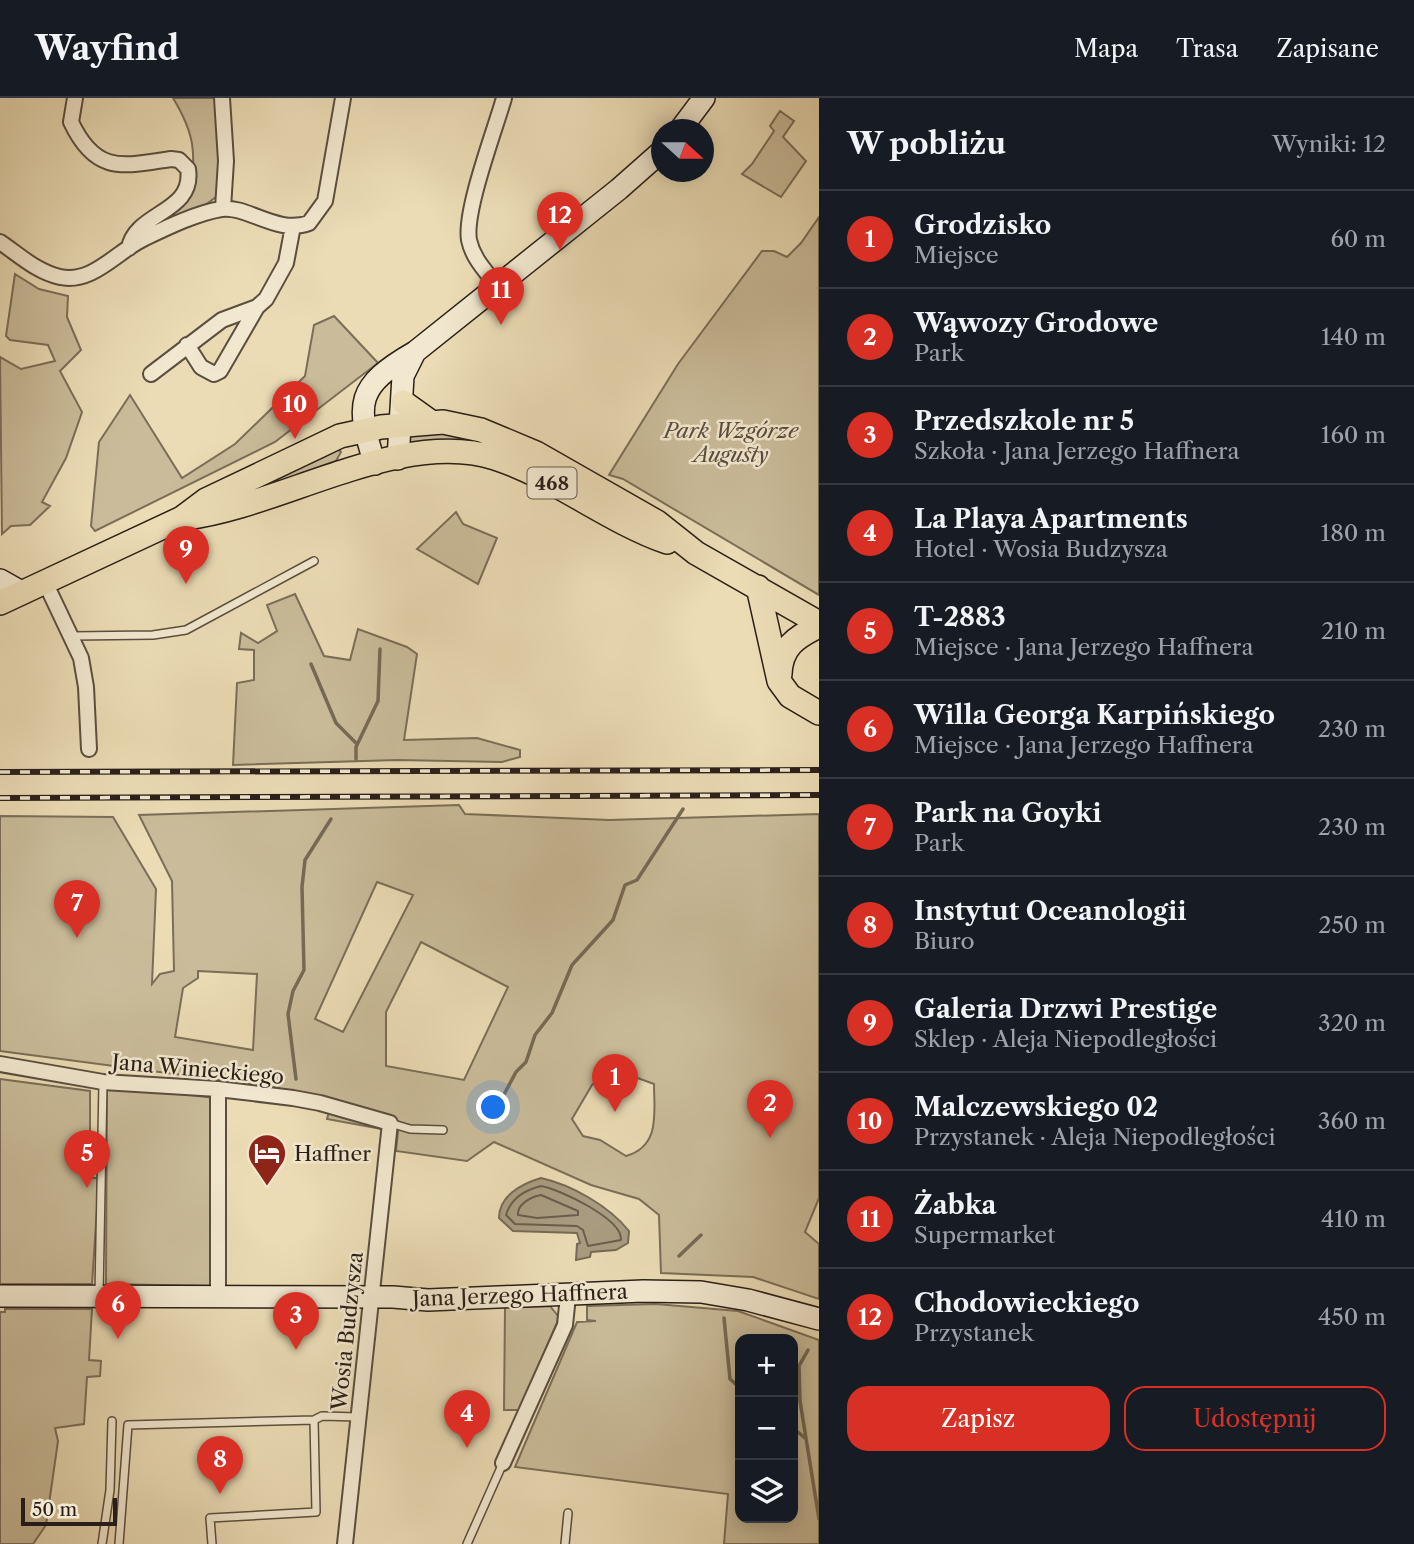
<!DOCTYPE html>
<html lang="pl">
<meta charset="utf-8">
<style>
body{margin:0;font-family:"Libre Caslon Text",serif;background:#20242c;color:#f1f3f6}
.controls{position:absolute;right:21px;bottom:21px;display:grid;overflow:hidden;border-radius:14px;box-shadow:0 4px 18px #0003}
.controls button{width:63px;height:63px;display:grid;place-items:center;padding:0;border:0;border-bottom:2px solid #363941;background:#171b24;color:#f1f3f6;font:35px sans-serif}
.compass{position:absolute;left:651px;top:21px;width:63px;height:63px;border-radius:50%;background:#171b24;box-shadow:0 4px 18px #0003;rotate:111deg}
.scale{position:absolute;left:21px;bottom:18px;width:96px;box-sizing:border-box;padding-left:7px;border:4px solid #291f18;border-top:0;font-size:19px;line-height:24px;white-space:nowrap;color:#291f18;-webkit-text-stroke:5px #f2e8cf;paint-order:stroke}
.you{position:absolute;left:494px;top:1010px;width:24px;height:24px;margin:-18px;border:5px solid #fff;border-radius:50%;background:#1a73e8;box-shadow:0 0 0 10px #1a73e833}
.badge{display:grid;place-items:center;width:46px;height:46px;border-radius:50%;background:#d93025;color:#fff;font-size:23px;font-weight:700}
.pin{position:absolute;translate:-50% -58px;filter:drop-shadow(0 2px 4px #0008)}
.pin::after{content:'';position:absolute;top:37px;width:24px;height:21px;background:inherit;clip-path:polygon(0 0,100% 0,50% 100%)}
.list{margin:0;padding:0;list-style:none}
h2{display:flex;justify-content:space-between;align-items:center;height:91px;margin:0;padding:0 28px;font-size:30px}
h2 small{font-size:23px;font-weight:400;color:#9ea1a6}
.list li{display:grid;grid-template-columns:46px 1fr auto;gap:21px;align-items:center;box-sizing:border-box;height:98px;padding:0 28px;border-top:2px solid #363941}
.list b{display:block;font-size:26px;white-space:nowrap}
.list p{margin:0;font-size:23px;white-space:nowrap;color:#9ea1a6}
.list em{font-size:23px;font-style:normal;color:#9ea1a6}
.actions{display:flex;gap:14px;padding:21px 28px}
.actions a{flex:1;padding:16px 0;border:2px solid #d93025;border-radius:21px;text-align:center;font-size:24px;color:#d93025}
.actions .main{background:#d93025;color:#fff}
.icon{flex:none;width:38px;height:38px;fill:none;stroke:currentColor;stroke-width:2;stroke-linecap:round;stroke-linejoin:round}
.map{position:relative;flex:none;width:819px;height:1446px;overflow:hidden}
header{display:flex;align-items:center;gap:42px;box-sizing:border-box;height:98px;padding:0 35px;background:#171b24;border-bottom:2px solid #363941}
header strong{font-size:33px}
nav{display:flex;gap:38px;margin-inline-start:auto;font-size:24px}
main{display:flex}
aside{flex:1;background:#171b24}
.map>svg:first-child{display:block}
</style>
<header>
<strong>Wayfind</strong>
<nav><a>Mapa</a><a>Trasa</a><a>Zapisane</a></nav>
</header>
<main>
<div class="map">
<svg width="819" height="1446" viewBox="0 0 819 1446">
<rect width="100%" height="100%" fill="#ebdcb5"/>
<filter id="stains"><feTurbulence type="fractalNoise" baseFrequency=".00286" numOctaves="4"/><feColorMatrix values="0 0 0 0 .2 0 0 0 0 .09 0 0 0 0 .02 0 0 0 .5 -.17"/></filter>
<radialGradient id="worn" r=".72"><stop offset=".6" stop-color="#630" stop-opacity="0"/><stop offset="1" stop-color="#630" stop-opacity=".3"/></radialGradient>
<path fill="#cabc9a" stroke="#7a6e59" stroke-width="2" fill-rule="evenodd" d="M173 0H215L220 81 216 99C199 112 182 124 160 123L191 97C195 54 196 38 173 0Z
M780 13 794 23 783 39 806 63 781 99 742 76 752 66 774 33 770 28Z
M819 119V497L623 381 609 377 678 266 762 153H774L787 159 801 145Z
M15 176 39 191 68 198 67 219 81 252 60 273 82 314 66 360 42 404 50 408 30 427 11 428 2 436 0 259 21 271 55 263 48 247 10 242 6 238Z
M334 218 378 265 275 344 95 433 91 428 99 344 130 297 182 380 235 346 305 278 314 227Z
M412 334 451 335 514 353 407 347Z
M336 349 341 354 336 363 224 403Z
M456 414 463 426 497 440 478 486 417 451Z
M295 496 324 558 350 562 358 531 407 549 417 556 404 642 477 640 520 652V659L502 664 397 662 233 667 237 585 254 582V552L239 551 241 535 258 545 277 533 267 507Z
M459 707 465 716 609 722 819 716V1100L805 1134 819 1146V1201L753 1179 661 1175 659 1117 639 1101 591 1087 494 1044 467 1063 396 1053 398 1034 327 1021 333 1001 266 988 0 953V718L113 719 156 791 152 886 160 876 174 873 172 783 139 717ZM377 784 413 797 343 934 315 921ZM421 844 508 889 464 982 386 968V914ZM198 873 257 876 253 952 175 939 183 890 198 880ZM613 971 654 986C654 1014 661 1048 626 1058L600 1042 583 1038 572 1021 592 987Z
M0 981 90 993V1080H99L92 1186H0Z
M107 987 215 1000 214 1188 106 1186Z
M656 1206 738 1213 819 1242V1446H724L728 1396 515 1369 577 1224 596 1223 587 1222V1208ZM740 1241H793V1420H740Z
M550 1208 558 1218 557 1225 520 1312H504L505 1209Z
M5 1211H92L89 1262 101 1263 100 1278 87 1279 84 1326 55 1330 58 1343 46 1427 33 1446H0V1214H5Z"/>
<path fill="#a99c80" stroke="#766a56" stroke-width="2" d="M541 1080C572 1087 609 1108 629 1133L628 1145 616 1152 591 1154 590 1159 576 1162 577 1146 580 1145 577 1135 513 1133 499 1120C499 1098 521 1086 541 1080Z"/>
<g fill="none" stroke-linecap="round" stroke-linejoin="round">
<path stroke="#695e4c" stroke-width="2" d="M541 1088C559 1091 623 1121 621 1142L588 1148 583 1132 577 1128 515 1126 506 1117C511 1100 525 1092 541 1088Z
M541 1097 578 1113V1117L537 1120 518 1117C517 1106 531 1099 541 1097Z"/>
<path stroke="#766a56" stroke-width="3.5" d="M311 566 336 625 357 646
M356 661V649L378 603 380 551
M296 981 288 916 293 893 304 872 302 789 305 762 331 721
M500 1004 516 974 526 964 535 937 552 915 572 867 613 822 625 787 637 782 683 711
M679 1158 701 1137
M724 1220 730 1281 740 1290
M808 1252 799 1268 800 1303 819 1421
M793 1330 805 1340"/>
<g stroke="#5a4e3f" stroke-width="10">
<path id="lane" d="M73 538 153 537 186 532 314 463
M390 1025 410 1031 443 1032
M99 1196 103 984
M314 1322 322 1318 358 1319
M102 1446 110 1392 112 1323
M119 1446 128 1327 314 1322 316 1414 210 1420 212 1446
M467 1446 503 1365
M565 1446 568 1415"/>
</g>
<g stroke="#5a4e3f" stroke-width="18">
<path id="street" d="M75 0 71 24C96 77 123 68 171 61L179 62 188 71C195 115 135 114 129 150
M222 0 226 63 223 110
M0 144C19 157 37 174 60 179 93 186 117 153 145 140 168 129 197 115 221 111 247 107 277 137 309 125L325 103 343 0
M497 188C486 173 473 161 469 142 464 113 495 32 504 0
M187 247 201 269 214 276 220 273 257 209
M151 276 222 222 257 209 266 201 286 165 293 128
M45 484 81 560 86 589 89 651
M0 966 103 984 218 991 293 1000 320 1005 390 1025 345 1446
M218 991V1198
M503 1365 565 1227 568 1198"/>
</g>
<g stroke="#291f18" stroke-width="24">
<path id="secondary" d="M680 32 704 0
M398 361 403 278 414 256
M375 366C355 305 356 288 415 254L619 91 662 53
M0 482 23 495
M0 1198 393 1199 428 1202 643 1193 701 1194 748 1202 819 1221"/>
</g>
<g stroke="#291f18" stroke-width="26">
<path id="primary" d="M403 304 431 324
M185 420C280 409 400 330 495 360 556 380 607 423 667 444
M758 489 779 583 790 598 819 615
M0 505 182 420 206 402 340 338 381 329 443 324 481 332 536 355 657 424 696 455 819 525
M780 576C781 549 796 539 819 528"/>
</g>
<use href="#lane" stroke="#f2e8cf" stroke-width="7"/>
<use href="#street" stroke="#f2e8cf" stroke-width="14"/>
<use href="#secondary" stroke="#f2e8cf" stroke-width="21"/>
<use href="#primary" stroke="#ebdcb5" stroke-width="23"/>
<g stroke="#291f18" stroke-width="6">
<path id="rail" d="M0 674 819 672
M0 700 819 697"/>
</g>
<use href="#rail" stroke="#f2e8cf" stroke-width="3.5" stroke-dasharray="10" stroke-linecap="butt"/>
</g>
<defs>
<g id="hotel-pin" transform="scale(2.0125)"><path d="M0 17L-7.5 6A9.5 9.5 0 1 1 7.5 6Z" fill="#8f2418" stroke="#f2e8cf"/><path d="M-6-4.5h1.5V1H6V5H4.5V3h-9V5H-6ZM-4 0a1.8 1.8 0 1 1 3.6 0ZM.5 0V-2.5h3Q6-2.5 6 0Z" fill="#fff"/></g>
</defs>
<g fill-rule="evenodd">
<use href="#hotel-pin" x="267" y="1055"/>
</g>
<g text-anchor="middle" dominant-baseline="central" stroke-width="5" stroke-linejoin="round" paint-order="stroke">
<rect fill="#f2e8cf" stroke="#655b4f" stroke-width="2" x="527.5" y="369.5" width="49" height="31" rx="5"/>
<g font-size="19" font-weight="bold" fill="#291f18">
<text x="552" y="385">468</text>
</g>
<g font-size="21" font-style="italic" fill="#594e3f" stroke="#f2e8cf">
<text x="731" y="332">Park Wzgórze<tspan x="731" dy="24">Augusty</tspan></text>
</g>
<g font-size="21" fill="#291f18" stroke="#f2e8cf">
<text transform="translate(198 971) rotate(5)">Jana Winieckiego</text>
<text transform="translate(520 1197) rotate(-2)">Jana Jerzego Haffnera</text>
<text transform="translate(347 1233) rotate(-84)">Wosia Budzysza</text>
</g>
<g font-size="21" fill="#291f18" stroke="#f2e8cf" text-anchor="start">
<text x="294" y="1055">Haffner</text>
</g>
</g>
<rect width="100%" height="100%" filter="url(#stains)"/>
<rect width="100%" height="100%" fill="url(#worn)"/>
</svg>
<div class="controls">
<button>+</button>
<button>−</button>
<button><svg class="icon" aria-label="layers" viewBox="0 0 24 24"><path d="M12 4l9 5-9 5-9-5zM3 14l9 5 9-5"/></svg></button>
</div>
<svg class="compass" viewBox="-18 -18 36 36"><path d="M0-13l5 13h-10z" fill="#e53935"/><path d="M0 13l5-13h-10z" fill="#9ea1a6"/></svg>
<div class="scale">50 m</div>
<div class="you"></div>
<div class="pin badge" style="left:615px;top:1014px">1</div>
<div class="pin badge" style="left:770px;top:1040px">2</div>
<div class="pin badge" style="left:296px;top:1252px">3</div>
<div class="pin badge" style="left:467px;top:1350px">4</div>
<div class="pin badge" style="left:87px;top:1090px">5</div>
<div class="pin badge" style="left:118px;top:1241px">6</div>
<div class="pin badge" style="left:77px;top:840px">7</div>
<div class="pin badge" style="left:220px;top:1396px">8</div>
<div class="pin badge" style="left:186px;top:486px">9</div>
<div class="pin badge" style="left:295px;top:341px">10</div>
<div class="pin badge" style="left:501px;top:227px">11</div>
<div class="pin badge" style="left:560px;top:152px">12</div>
</div>
<aside>
<h2>W pobliżu<small>Wyniki: 12</small></h2>
<ul class="list">
<li><span class="badge">1</span><div><b>Grodzisko</b><p>Miejsce</p></div><em>60 m</em></li>
<li><span class="badge">2</span><div><b>Wąwozy Grodowe</b><p>Park</p></div><em>140 m</em></li>
<li><span class="badge">3</span><div><b>Przedszkole nr 5</b><p>Szkoła · Jana Jerzego Haffnera</p></div><em>160 m</em></li>
<li><span class="badge">4</span><div><b>La Playa Apartments</b><p>Hotel · Wosia Budzysza</p></div><em>180 m</em></li>
<li><span class="badge">5</span><div><b>T-2883</b><p>Miejsce · Jana Jerzego Haffnera</p></div><em>210 m</em></li>
<li><span class="badge">6</span><div><b>Willa Georga Karpińskiego</b><p>Miejsce · Jana Jerzego Haffnera</p></div><em>230 m</em></li>
<li><span class="badge">7</span><div><b>Park na Goyki</b><p>Park</p></div><em>230 m</em></li>
<li><span class="badge">8</span><div><b>Instytut Oceanologii</b><p>Biuro</p></div><em>250 m</em></li>
<li><span class="badge">9</span><div><b>Galeria Drzwi Prestige</b><p>Sklep · Aleja Niepodległości</p></div><em>320 m</em></li>
<li><span class="badge">10</span><div><b>Malczewskiego 02</b><p>Przystanek · Aleja Niepodległości</p></div><em>360 m</em></li>
<li><span class="badge">11</span><div><b>Żabka</b><p>Supermarket</p></div><em>410 m</em></li>
<li><span class="badge">12</span><div><b>Chodowieckiego</b><p>Przystanek</p></div><em>450 m</em></li>
</ul>
<div class="actions"><a class="main">Zapisz</a><a>Udostępnij</a></div>
</aside>
</main>
